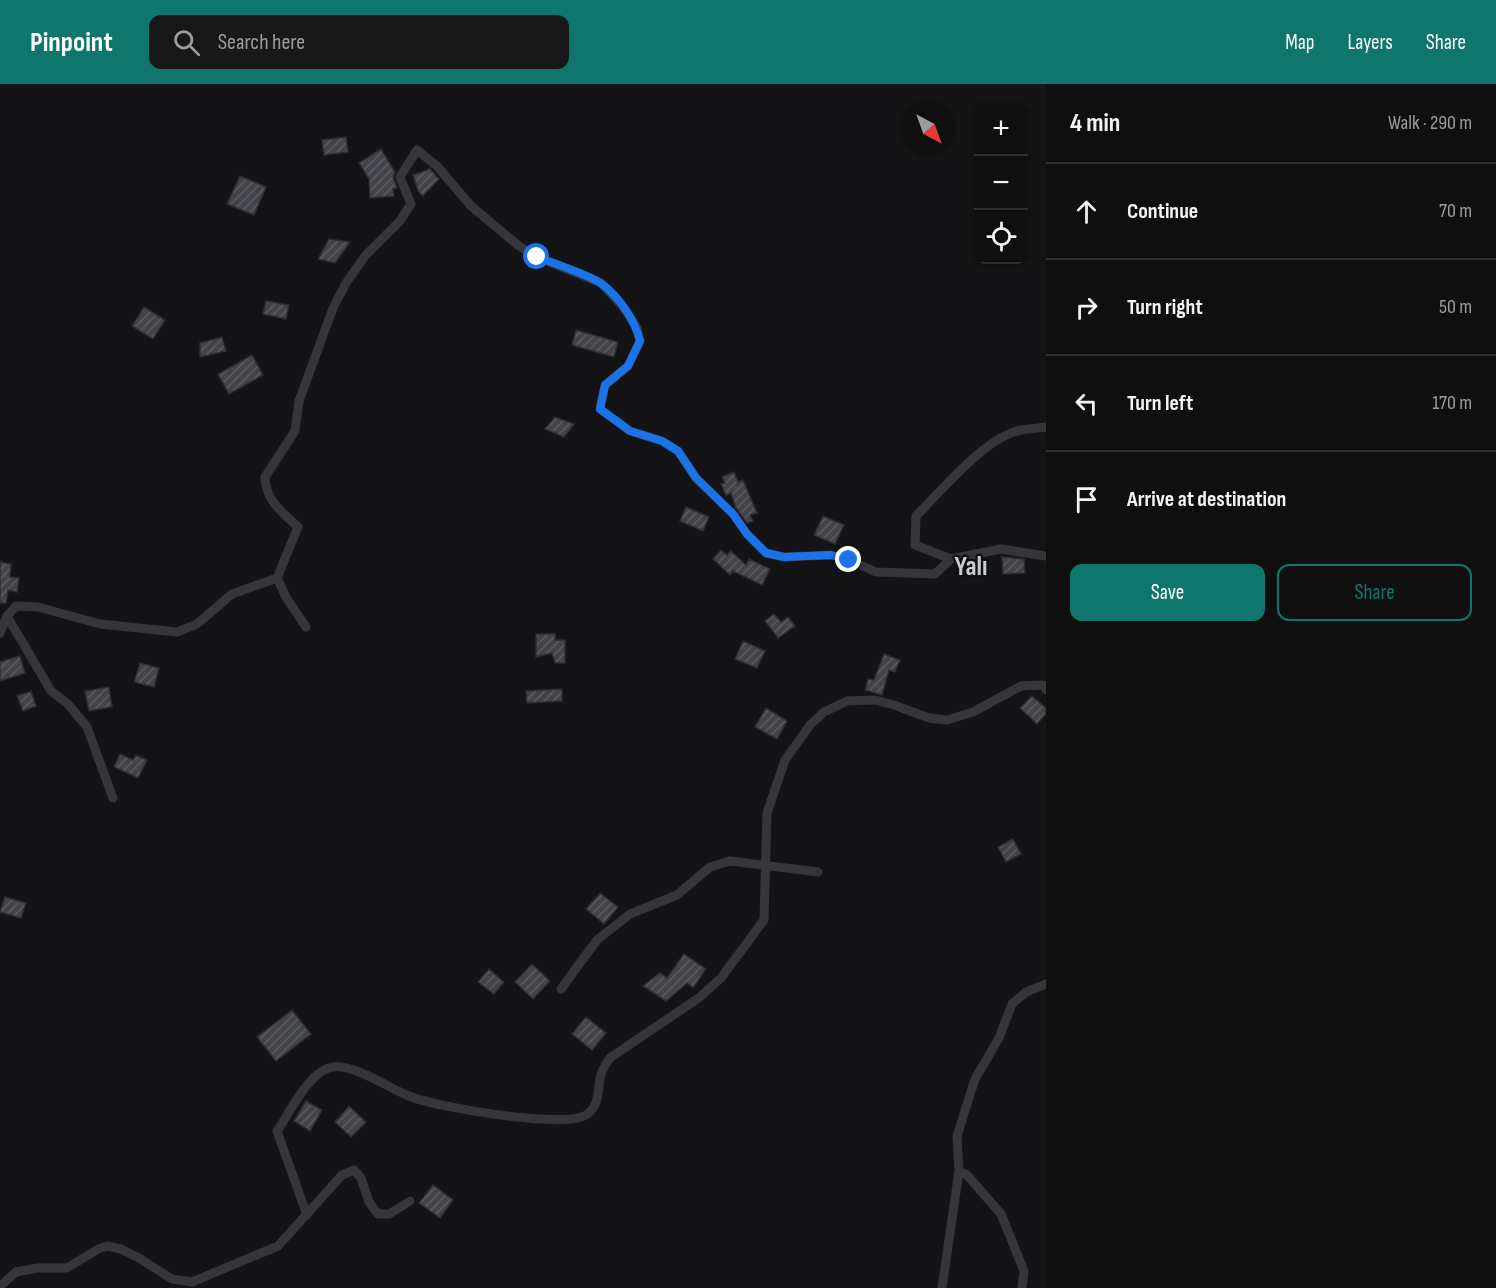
<!DOCTYPE html>
<meta charset="utf-8">
<style>
body{margin:0;font-family:"Sofia Sans Condensed",sans-serif;background:#181819;color:#f1f3f6}
.controls{position:absolute;right:18px;top:18px;display:grid;overflow:hidden;border-radius:12px;box-shadow:0 2px 4px #0004}
.controls button{width:54px;height:54px;display:grid;place-items:center;padding:0;border:0;border-bottom:2px solid #2f2f30;background:#0f0f10;color:#f1f3f6;font:30px sans-serif}
.compass{position:absolute;left:902px;top:18px;width:54px;height:54px;border-radius:50%;background:#0f0f10;box-shadow:0 2px 4px #0004;rotate:139deg}
.stop{position:absolute;width:18px;height:18px;margin:-14px;border:4px solid #1a73e8;border-radius:50%;background:#fff}
.stop.end{background:#1a73e8;border-color:#fff;box-shadow:0 2px 6px #0008}
.list{margin:0;padding:0;list-style:none}
h2{display:flex;justify-content:space-between;align-items:center;height:78px;margin:0;padding:0 24px;font-size:26px}
h2 small{font-size:20px;font-weight:400;color:#9b9c9f}
.list li{display:grid;grid-template-columns:39px 1fr auto;gap:18px;align-items:center;box-sizing:border-box;height:96px;padding:0 24px;border-top:2px solid #2f2f30}
.list b{display:block;font-size:22px;white-space:nowrap}
.list em{font-size:20px;font-style:normal;color:#9b9c9f}
.actions{display:flex;gap:12px;padding:18px 24px}
.actions a{flex:1;padding:14px 0;border:2px solid #0f766e;border-radius:12px;text-align:center;font-size:21px;color:#0f766e}
.actions .main{background:#0f766e;color:#fff}
.icon{flex:none;width:33px;height:33px;fill:none;stroke:currentColor;stroke-width:2;stroke-linecap:round;stroke-linejoin:round}
.map{position:relative;flex:none;width:1046px;height:1204px;overflow:hidden}
header{display:flex;align-items:center;gap:36px;box-sizing:border-box;height:84px;padding:0 30px;background:#0f766e;color:#fff}
header strong{font-size:28px}
nav{display:flex;gap:33px;margin-inline-start:auto;font-size:21px}
.search{width:420px;height:54px;background:#181819;display:flex;align-items:center;gap:15px;box-sizing:border-box;padding:0 21px;border-radius:12px;color:#9b9c9f;font-size:22px}
main{display:flex}
aside{flex:1;background:#0f0f10}
.map>svg:first-child{display:block}
</style>
<header>
<strong>Pinpoint</strong>
<div class="search"><svg class="icon" aria-label="search" viewBox="0 0 24 24"><circle cx="10" cy="10" r="6"/><path d="M15 15l6 6"/></svg>Search here</div>
<nav><a>Map</a><a>Layers</a><a>Share</a></nav>
</header>
<main>
<div class="map">
<svg width="1046" height="1204" viewBox="0 0 1046 1204">
<defs>
<pattern id="building-hatch" width="6" height="6" patternUnits="userSpaceOnUse" patternTransform="scale(1.5)"><rect width="6" height="6" fill="#434449"/><path d="M-1 1l2-2M0 6l6-6M5 7l2-2" fill="none" stroke="#5b5c61"/></pattern>
</defs>
<rect width="100%" height="100%" fill="#141416"/>
<path fill="url(#building-hatch)" stroke="#2e2e32" stroke-width="1.5" d="M346 53 348 68 324 71 322 56Z
M381 65 395 88 393 93 397 104 393 105 394 112 370 114 369 95 359 79Z
M429 84 439 95 423 112 418 107 413 91 427 86Z
M240 92 266 103 254 131 227 120Z
M329 155 350 158 335 179 318 175Z
M266 217 289 221 286 235 263 230Z
M144 223 165 236 153 255 132 242Z
M576 246 618 258 614 273 572 261Z
M222 253 226 267 200 273V259Z
M252 271 263 291 229 310 218 290Z
M555 333 574 340 564 353 545 345Z
M734 388 738 398 743 396 757 429 750 431 753 437 747 439 736 424 731 409 726 411 721 400 725 399 722 393Z
M686 423 709 433 703 447 680 437Z
M823 432 844 441 835 460 814 451Z
M721 466 727 471 731 467 746 481 749 475 770 485 762 501 733 487 730 491 713 475Z
M1002 473 1024 475 1025 489 1003 490Z
M0 478 11 480 10 493 19 494 17 508 8 506 6 519H0Z
M774 530 781 538 788 533 795 542 778 554 765 537Z
M536 550H555V556H565V579H555L552 569 536 573Z
M743 557 765 567 757 584 735 575Z
M884 570 900 576 895 588 889 586 882 611 865 606 868 595 874 596Z
M20 572 25 589 0 597V578Z
M140 579 159 584 154 603 134 598Z
M109 603 112 623 89 627 85 607Z
M562 605V617L527 619 526 607Z
M31 607 36 622 23 627 17 612Z
M1032 612 1046 624V630L1037 640 1020 624Z
M766 624 787 637 777 655 755 643Z
M120 670 133 676 136 671 147 676 138 694 114 683Z
M1013 755 1021 770 1006 778 998 763Z
M600 809 618 823 604 840 586 825Z
M5 813 26 819 21 834 0 828Z
M684 870 706 885 693 904 687 899 666 917 643 902 660 889 667 894Z
M532 880 550 897 533 915 515 898Z
M489 885 504 898 494 910 478 898Z
M292 926 311 950 276 977 257 953Z
M586 933 606 949 592 966 572 950Z
M306 1017 322 1026 310 1047 294 1037Z
M349 1022 366 1038 351 1053 335 1038Z
M433 1101 453 1116 440 1134 419 1119Z"/>
<g fill="none" stroke-linecap="round" stroke-linejoin="round">
<path stroke="#35363b" stroke-width="9" d="M951 475 915 461 916 432C940 408 982 358 1014 348 1024 344 1036 345 1046 343
M277 494 287 515 306 543
M7 532 51 607 67 619 87 643 113 714
M0 549 7 532 16 522 38 523 100 540 177 548 197 540 232 510 277 494 298 443C283 429 265 416 265 393L295 347 299 317 333 224 346 199 365 172 400 137 411 120 400 93 417 66 437 82 471 122 519 162 537 173 601 199 623 223 637 244 640 257 628 282 605 301 600 325 630 347 662 357 678 367 696 394 733 430 747 450 766 469 784 473 831 471 849 476 876 488 935 490 951 475 1001 465 1046 472
M561 905 597 856 630 830 677 811 710 783 730 777 818 788
M959 1087 967 1091 1001 1130 1024 1187 1022 1204
M307 1131 277 1047C290 1029 309 986 333 983 354 980 389 1004 409 1012 435 1023 563 1045 586 1031 601 1021 597 1005 601 990 603 984 607 979 610 974L700 913 721 894 764 836 767 729 785 676 810 641 824 628 847 617 875 616 894 621 929 634 947 636 973 628 1021 602 1043 601 1046 606
M0 1202 16 1188 38 1184H67L98 1165 107 1162 121 1165 139 1174 172 1195 192 1198 278 1162 342 1091 354 1086 361 1094 369 1118 378 1130H389L410 1117
M942 1204 959 1087 957 1052 975 995 999 954 1012 920 1026 908 1046 900"/>
</g>
<g fill="none" stroke-linecap="round" stroke-linejoin="round">
<path stroke="#1a73e8" stroke-width="8" d="M537 173C553 179 590 191 602 200 619 213 635 236 640 257L628 282 605 301 600 325 630 347 662 357 678 367 696 394 733 430 747 450 766 469 784 473 831 471 849 476"/>
</g>
<g text-anchor="middle" dominant-baseline="central" stroke-width="4.5" stroke-linejoin="round" paint-order="stroke">
<g font-size="27" font-weight="bold" fill="#c7cbd2" stroke="#0f0f11">
<text x="971" y="483">Yalı</text>
</g>
</g>
</svg>
<div class="controls">
<button>+</button>
<button>−</button>
<button><svg class="icon" aria-label="locate" viewBox="0 0 24 24"><circle cx="12" cy="12" r="6"/><path d="M12 2v4M12 18v4M2 12h4M18 12h4"/></svg></button>
</div>
<svg class="compass" viewBox="-18 -18 36 36"><path d="M0-13l5 13h-10z" fill="#e53935"/><path d="M0 13l5-13h-10z" fill="#9b9c9f"/></svg>
<div class="stop" style="left:537px;top:173px"></div>
<div class="stop end" style="left:849px;top:476px"></div>
</div>
<aside>
<h2>4 min<small>Walk · 290 m</small></h2>
<ul class="list">
<li><svg class="icon" aria-label="ahead" viewBox="0 0 24 24"><path d="M12 20V5M6 11l6-6 6 6"/></svg><div><b>Continue</b></div><em>70 m</em></li>
<li><svg class="icon" aria-label="right" viewBox="0 0 24 24"><path d="M7 20v-9h11M14 6l5 5-5 5"/></svg><div><b>Turn right</b></div><em>50 m</em></li>
<li><svg class="icon" aria-label="left" viewBox="0 0 24 24"><path d="M17 20v-9H6M10 6l-5 5 5 5"/></svg><div><b>Turn left</b></div><em>170 m</em></li>
<li><svg class="icon" aria-label="arrive" viewBox="0 0 24 24"><path d="M6 21V4h12l-3 4 3 4H6"/></svg><div><b>Arrive at destination</b></div></li>
</ul>
<div class="actions"><a class="main">Save</a><a>Share</a></div>
</aside>
</main>
